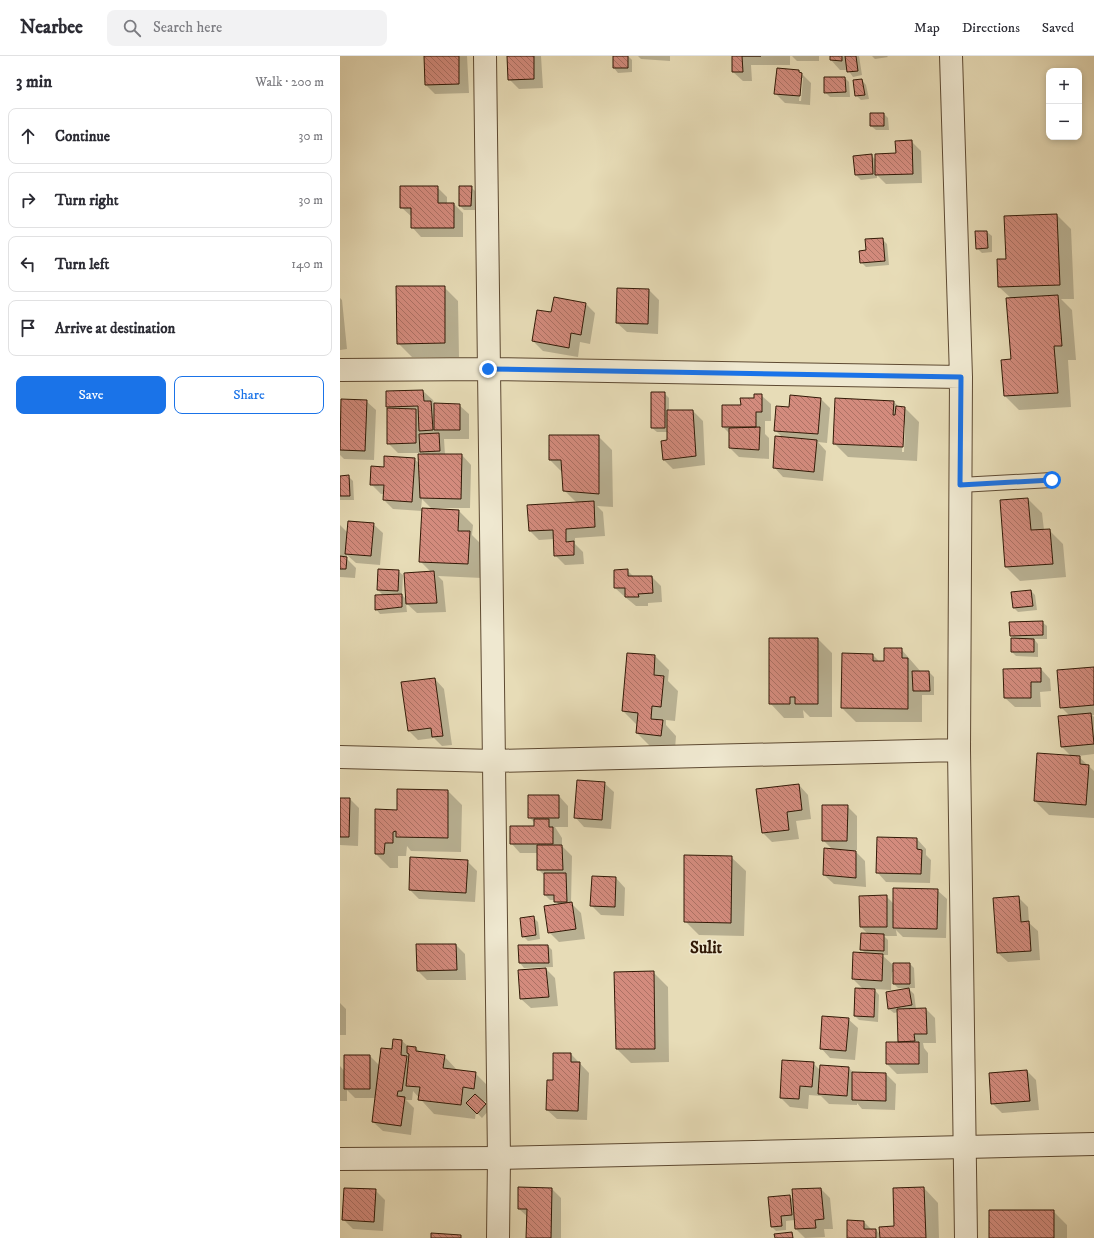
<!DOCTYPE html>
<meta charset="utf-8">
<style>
body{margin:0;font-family:"IM FELL DW Pica",serif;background:#f2f2f3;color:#2b2b33}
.controls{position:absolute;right:12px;top:12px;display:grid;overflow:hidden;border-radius:8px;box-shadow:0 2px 6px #0003}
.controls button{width:36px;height:36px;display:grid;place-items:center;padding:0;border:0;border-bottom:1px solid #e1e1e2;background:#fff;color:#2b2b33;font:20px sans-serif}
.stop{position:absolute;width:12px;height:12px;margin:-9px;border:3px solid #1a73e8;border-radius:50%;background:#fff}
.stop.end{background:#1a73e8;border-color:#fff;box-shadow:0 1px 4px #0008}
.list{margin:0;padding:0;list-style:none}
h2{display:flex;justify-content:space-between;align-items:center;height:52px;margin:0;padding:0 16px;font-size:17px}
h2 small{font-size:13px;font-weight:400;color:#7c7c81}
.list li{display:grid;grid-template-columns:26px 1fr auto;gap:12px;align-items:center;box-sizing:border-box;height:56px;margin:0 8px 8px;padding:0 8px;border:1px solid #e1e1e2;border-radius:8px}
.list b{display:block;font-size:15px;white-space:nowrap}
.list em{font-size:13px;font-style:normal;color:#7c7c81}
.actions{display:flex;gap:8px;padding:12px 16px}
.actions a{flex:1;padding:9px 0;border:1px solid #1a73e8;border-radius:8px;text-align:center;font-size:14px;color:#1a73e8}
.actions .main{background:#1a73e8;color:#fff}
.icon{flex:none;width:22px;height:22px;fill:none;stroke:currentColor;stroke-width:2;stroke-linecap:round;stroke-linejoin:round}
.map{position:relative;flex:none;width:754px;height:1182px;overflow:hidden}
header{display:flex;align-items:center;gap:24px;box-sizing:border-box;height:56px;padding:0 20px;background:#fff;border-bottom:1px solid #e1e1e2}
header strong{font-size:19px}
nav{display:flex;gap:22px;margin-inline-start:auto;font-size:14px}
.search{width:280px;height:36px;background:#f2f2f3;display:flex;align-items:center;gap:10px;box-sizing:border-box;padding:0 14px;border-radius:8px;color:#7c7c81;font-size:15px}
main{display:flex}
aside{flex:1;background:#fff}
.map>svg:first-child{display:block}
</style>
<header>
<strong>Nearbee</strong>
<div class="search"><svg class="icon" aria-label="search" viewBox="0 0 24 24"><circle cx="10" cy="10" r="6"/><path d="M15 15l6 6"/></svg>Search here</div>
<nav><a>Map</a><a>Directions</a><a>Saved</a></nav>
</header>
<main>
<aside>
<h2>3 min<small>Walk · 200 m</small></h2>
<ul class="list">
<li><svg class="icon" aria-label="ahead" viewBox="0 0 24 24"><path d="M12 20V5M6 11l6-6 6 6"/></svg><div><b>Continue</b></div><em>30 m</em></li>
<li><svg class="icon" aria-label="right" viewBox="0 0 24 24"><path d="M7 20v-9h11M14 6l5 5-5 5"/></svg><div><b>Turn right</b></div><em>30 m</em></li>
<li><svg class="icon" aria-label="left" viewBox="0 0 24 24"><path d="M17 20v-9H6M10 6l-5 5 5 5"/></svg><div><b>Turn left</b></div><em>140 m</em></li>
<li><svg class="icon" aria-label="arrive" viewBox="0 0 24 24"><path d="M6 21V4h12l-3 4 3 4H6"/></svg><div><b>Arrive at destination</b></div></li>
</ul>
<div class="actions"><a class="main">Save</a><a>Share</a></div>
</aside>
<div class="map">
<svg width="754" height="1182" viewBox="0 0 754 1182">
<defs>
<pattern id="building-back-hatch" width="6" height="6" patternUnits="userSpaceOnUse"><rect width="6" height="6" fill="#d38b7d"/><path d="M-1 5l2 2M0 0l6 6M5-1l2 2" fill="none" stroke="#ac7164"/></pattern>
</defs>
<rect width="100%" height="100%" fill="#e7dcb7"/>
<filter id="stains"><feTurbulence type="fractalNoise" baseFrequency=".005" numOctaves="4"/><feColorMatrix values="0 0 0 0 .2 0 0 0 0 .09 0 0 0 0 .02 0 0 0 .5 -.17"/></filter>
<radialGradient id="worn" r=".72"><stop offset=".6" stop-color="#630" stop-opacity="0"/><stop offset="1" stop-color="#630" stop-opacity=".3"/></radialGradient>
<path fill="#0003" fill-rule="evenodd" d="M85 0H127L129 37 95 38 86 29Z
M168 0H201L203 32 179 33 169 23Z
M274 0H288L292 4V16L278 17 274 12Z
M298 0H330V5L301 3Z
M393 0H450V9H411L412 25H403L393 16Z
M452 0H479V5H457Z
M491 0H519L522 19 513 21 508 14H500L491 4Z
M532 0H547L548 1 535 3Z
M459 15 471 27 470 49 445 47 435 37ZM461 22H463L461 45H459Z
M505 22 509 26 510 41H490L485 36Z
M522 24 526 29 529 43 521 44 516 39Z
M544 58 548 62 549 74H536L531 70Z
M571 85 581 95 582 127 546 128 537 119V122L521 124 516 119 514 101 531 99 536 104 557 98Z
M97 131 107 141V148H114L123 157V181H81L72 171V161L61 151Z
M131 131 136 136V154H124L120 150Z
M717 159 731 173 734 243H721L732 254 736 304H728L731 351 679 354 665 340 672 304V243L659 231 667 203Z
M647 176 652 180V196L642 197 637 192Z
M542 183 547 188 549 209 526 211 521 206 527 195Z
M104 231 118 245 119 301H72L58 287Z
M278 233 309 234 319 244 318 278 287 276 277 267Z
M0 242 2 244 7 293 0 294Z
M246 248 255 257 250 288 240 286 238 301 203 295 193 285 212 257Z
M83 335 93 344 95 351 119 349 129 358V383H104L105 399H122L131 409 130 452H95V454L119 455 133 469 132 479 143 490 142 522 98 520 103 525 106 556 77 557 66 547 67 556 40 558 36 553 44 540 38 534 58 515 63 519 62 539 67 544 91 516 81 506 82 455 53 453 44 444V438H41L31 428 45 412 74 403 80 408 84 399 82 397H58L48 387 50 353 47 350ZM82 443 92 453H81Z
M324 337 329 342V355H353L363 365 365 409 333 413 324 404 328 376H317L312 372Z
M421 339 431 348V365H425V378L429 382V403L399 401 390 392V378L383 371 402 350Z
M480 342 490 352 487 387 478 386 486 395 483 425 443 421 434 411 443 382 435 374 450 352Z
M26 345 36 354 34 404 4 403 0 399V368Z
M554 346 559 351 565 352 579 366 577 405 508 401 494 387ZM563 367 565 369 564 396H562Z
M258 380 272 394 273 451 257 450 263 456 265 480 235 482V488L243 496 244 508 225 509 215 499 214 483 199 484 190 475 237 447 224 434 223 417 210 404Z
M8 420 13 425 14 444H0V421Z
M688 443 702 457 704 474H709L723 488 726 521 680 525 666 511 661 445Z
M33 468 43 477 40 509 16 507 7 499V503L16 512 15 522 0 521V469L8 477Z
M287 514 294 521H312L321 530 322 546 308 547V550H296L285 541 275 532Z
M691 535 695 539 697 554 678 556 674 552Z
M702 566 707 570V583H694L698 588V601L676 600 672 596 675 583 671 579Z
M478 583 492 597V661H470L463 654 464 662H444L430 647Z
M561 593 581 616H589L594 621V639H582V666H516L502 652 533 599 540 606H545Z
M315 600 329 614 328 625 338 635 335 665 326 664V669L336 680 335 693 311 691 297 677V669L283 655Z
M754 612V659H752L754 661V698L738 700 754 715V762L709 759 695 745 731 700 722 691 730 660 721 651Z
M701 613 710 623 711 635 700 636 701 651H675L665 642Z
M95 623 104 633 112 689 102 690 94 682 78 684 69 675Z
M264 727 274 736 271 773 244 771 235 761Z
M459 729 468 739 471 763 456 765 459 783 432 786 423 777Z
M108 735 122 749 121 796 71 795 67 790 66 800H58V812H50L36 798 58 755Z
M219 740 228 750V771H215L222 782V790L232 800 231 847 241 857 245 883 219 886 209 876 219 849 215 844H210L205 839V820L198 813V797H180L171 787 195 771V767L189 761Z
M0 743H10L19 752 18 790 0 789Z
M507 750 517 760V794H514L525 805 526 831 494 828 484 819 492 793 483 784Z
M577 783 586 793V799L591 804 590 827 546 826 537 816Z
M391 801 406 815 404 880 359 879 345 865Z
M127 805 137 815 135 846 79 843 70 834Z
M276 822 285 832 284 860 261 859 251 849Z
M597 834 607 843 606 882 563 881 556 874 557 880H544L548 884V899H542L554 910 570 908 574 912 575 932H558L554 928V916H552L551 934 534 933 539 939 538 966 519 964 515 960 524 934 513 923 526 898 521 893 529 879 521 871 520 841 546 840 554 848Z
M678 841 688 851 689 867 698 875 700 904 668 906 658 897Z
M193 861 198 866 200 883 188 885 183 880Z
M116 889 125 898 126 924H87L78 915Z
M208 890 212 894 213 911 184 912 180 907Z
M206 913 215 922 218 950 191 952 181 943Z
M313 916 328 931 329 1006 291 1007 277 993Z
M569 933 574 938 576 953H586L595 962 596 987H583L584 992 588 997V1017L557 1018 547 1008 562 987 559 985 558 956 554 957 549 953Z
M0 947 6 953V979H0Z
M508 963 518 972 515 1004 490 1002 481 992Z
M54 984 62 985 69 991 76 992 81 997 104 1000 118 1015 135 1017 149 1031 148 1046 141 1045 150 1053 142 1062 136 1056 135 1063 94 1058 73 1035 72 1044H66L74 1052 71 1079 43 1075 33 1066 36 1042H15L7 1034V1045H0V1010L5 1016 30 1000 40 1010 53 994Z
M231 998 249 1017 247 1064 217 1063 207 1054 214 1025Z
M473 1007 481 1015 509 1012 514 1017 546 1018 556 1028 555 1054 522 1053 517 1047V1049L489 1048 481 1040 469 1039 468 1053 450 1051 441 1042Z
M687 1015 696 1024 699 1054 662 1057 652 1047Z
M584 1132 598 1147 599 1182H508L524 1166 532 1174H536L541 1179 555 1171Z
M212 1133 221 1142V1182H187L188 1161 179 1153Z
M481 1133 490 1142 493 1173H484L485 1181 465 1182 456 1173 455 1164 446 1165V1174L436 1175 432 1171 449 1140 454 1144Z
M35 1134 45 1144 43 1175 13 1173 3 1163Z
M713 1155 727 1169V1182H650Z"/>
<path fill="url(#building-back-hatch)" stroke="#311906" d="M84 0H119V28L85 29Z
M167 0H194V23L168 24Z
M273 0H288V12H273Z
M392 0H421H402L403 16H392Z
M490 0H502V5L490 4Z
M505 0H516L518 15 507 16Z
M437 12 459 14V16L462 17 460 40 434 38Z
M484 21H505L506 36 484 37Z
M522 23 525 39 515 40 513 24Z
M530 57H544V70H530Z
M572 84 573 118 535 119V98L556 97 555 85Z
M532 98 533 118 515 119 513 100Z
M60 130H98V147H114V172H71V152H60Z
M119 130H132L131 150H119Z
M717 158 720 229 658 231 657 203H666L664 160Z
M635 175H647L648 192 636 193Z
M543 182 545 205 520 207 519 195 526 194 525 183Z
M56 230H105V287L57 288Z
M277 232 309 233 308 268 276 267Z
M718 239 722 290H714L718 337 664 340 661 304 671 303 666 242Z
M214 241 246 247 241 279 231 277 229 292 192 285 197 254 211 256Z
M83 334 84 345H91L93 374 79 375 78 350 46 351V335Z
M311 336H325V372H311Z
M414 338H422V356H416V371H382V349H401L400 342H414Z
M450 339 481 342 478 378 434 375 436 350 449 351Z
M495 342 554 345 553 359H555L556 350 565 351 563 391 493 388Z
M1 343 27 344 25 395 0 394Z
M94 347 120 348V374H94Z
M47 352 76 353V387L47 388Z
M327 354H353L356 400 323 404 321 385 327 384Z
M420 371 419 394 389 392V372Z
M99 377 100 395 80 396 79 378Z
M209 379H259V438L223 435 221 404H209Z
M435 380 477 384 474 416 433 412Z
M78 398H122L121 443 80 442Z
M44 400 75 402 72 446 43 444 44 429H30L31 410 44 411Z
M9 419 10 440H0V420Z
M688 442 691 474 710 473 713 508 665 511 660 444Z
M254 445 255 471 226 473V486L234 485V499L214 500 213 474 189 475 187 449Z
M82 452 119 454 118 475H130L128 508 79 506Z
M8 465 34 467 31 500 5 498Z
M0 500 7 501 6 513H0Z
M38 513 59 514 58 535 37 534Z
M288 513V520H312L313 537 298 538 299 541H285V532H274V514Z
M94 515 97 547 66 548 64 517Z
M691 534 693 550 673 552 671 536Z
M62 538V551L35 554V539Z
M703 565V579L670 580 669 566Z
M429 582H478V648H455V641H450V648H429Z
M671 582 694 583V596H671Z
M544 592H562V602H568V653L501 652 502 597 533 598V605H544Z
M287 597 315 599 314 619 324 620 321 651 312 650 311 663 323 664 321 680 296 677 298 657 282 655Z
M754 611V649L720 652 717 614Z
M701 612V626H691V642H664L663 613Z
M572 615H589L590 635H573Z
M95 622 103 680 92 681 91 672 68 675 61 626Z
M751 657 754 688 721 691 718 660Z
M697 697 740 700V708L749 709 746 749 694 745Z
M237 724 265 726 262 764 234 762Z
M459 728 462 754 447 756 449 774 422 777 416 733Z
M57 733 108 734V782L56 781V775L53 776V787H45L44 798H35V753L57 754Z
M188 739H219V762H188Z
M0 742H10L9 781H0Z
M482 749H508L507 785H482Z
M194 763H209V771H213V788H170V770H194Z
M537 781 577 782V793L582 794 581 818 536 817Z
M197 789H222L223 814H197Z
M484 792 516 795V822L483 819Z
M344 799 392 800 391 867 344 866Z
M70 801 128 804 126 837 69 834Z
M204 817H226L227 846H214V839H204Z
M252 820 276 821 275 851 250 850Z
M553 832 598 833 597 873 553 872Z
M547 839V871H520L519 840Z
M679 840 681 866 689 865 691 895 657 897 653 842Z
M232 846 236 873 208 877 204 850Z
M194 860 196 879 182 881 180 862Z
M521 877 544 878V895L520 894Z
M76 888H116L117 914 77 915Z
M178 889H208L209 907H179Z
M513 896 543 898 542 925 512 923Z
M553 907H570V928H553Z
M206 912 209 941 180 943 178 914Z
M314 915 315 993H276L274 916Z
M515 932 535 933 534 961 514 960Z
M569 932 572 949 548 953 546 936Z
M586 952 587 978H574L575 985 558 986 557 953Z
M482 960 509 962 506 995 480 993Z
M53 983 62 984 61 999 67 1000 62 1035H58L57 1040 65 1041 61 1070 32 1066 41 992 52 993Z
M546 986H579V1008H546Z
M67 990 76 991V995L105 999 103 1012 136 1016 134 1033 123 1031 121 1049 78 1044 80 1031 66 1030 69 998 67 997Z
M213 997H231V1006H240L238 1055 206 1054 207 1024H213Z
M4 999H30V1033H4Z
M442 1004 474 1006 472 1031 460 1030 459 1043 440 1042Z
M480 1009 509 1011 507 1040 478 1038Z
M687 1014 690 1045 651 1048 649 1017Z
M512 1016 546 1017V1045L512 1044Z
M135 1038 146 1048 137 1058 126 1047Z
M178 1131 212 1132 211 1182H186L187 1153H178Z
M584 1131 586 1182H540L539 1171 554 1170 553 1132Z
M4 1132 36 1133 34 1166 2 1164Z
M481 1132 484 1163 475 1164 476 1172 455 1173 452 1133Z
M450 1139 452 1159 441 1160 442 1170 431 1171 428 1141Z
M649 1154H714V1182H649Z
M507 1164 524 1165V1173H536V1182H507Z
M452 1176 453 1182H435L434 1178Z
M91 1177 121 1179V1182H91Z"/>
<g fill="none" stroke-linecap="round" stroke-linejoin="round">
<g stroke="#5e4a32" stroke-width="16">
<path id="service" d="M620 429 712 424"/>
</g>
<g stroke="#5e4a32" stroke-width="24">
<path id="minor" d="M145 0 159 1102 158 1182
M611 0 621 321 619 694 626 1182
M0 314 148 313 621 321
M0 701 154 705 619 694"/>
</g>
<g stroke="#5e4a32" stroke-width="24">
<path id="tertiary" d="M0 1103 159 1102 754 1088"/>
</g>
<use href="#service" stroke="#efe8d0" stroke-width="14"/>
<use href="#minor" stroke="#efe8d0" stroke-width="22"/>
<use href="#tertiary" stroke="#efe8d0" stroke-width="22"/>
</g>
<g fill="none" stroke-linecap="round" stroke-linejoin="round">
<path stroke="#1a73e8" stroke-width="5" d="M148 313 621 321 620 429 712 424"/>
</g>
<g text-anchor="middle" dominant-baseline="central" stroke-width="3" stroke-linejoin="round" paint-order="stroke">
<g font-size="17" font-weight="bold" fill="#311906" stroke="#efe8d0">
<text x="366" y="892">Sulit</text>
</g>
</g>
<rect width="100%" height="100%" filter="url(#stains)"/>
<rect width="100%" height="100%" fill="url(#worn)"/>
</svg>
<div class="controls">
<button>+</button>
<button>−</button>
</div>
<div class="stop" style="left:712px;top:424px"></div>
<div class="stop end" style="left:148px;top:313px"></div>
</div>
</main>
